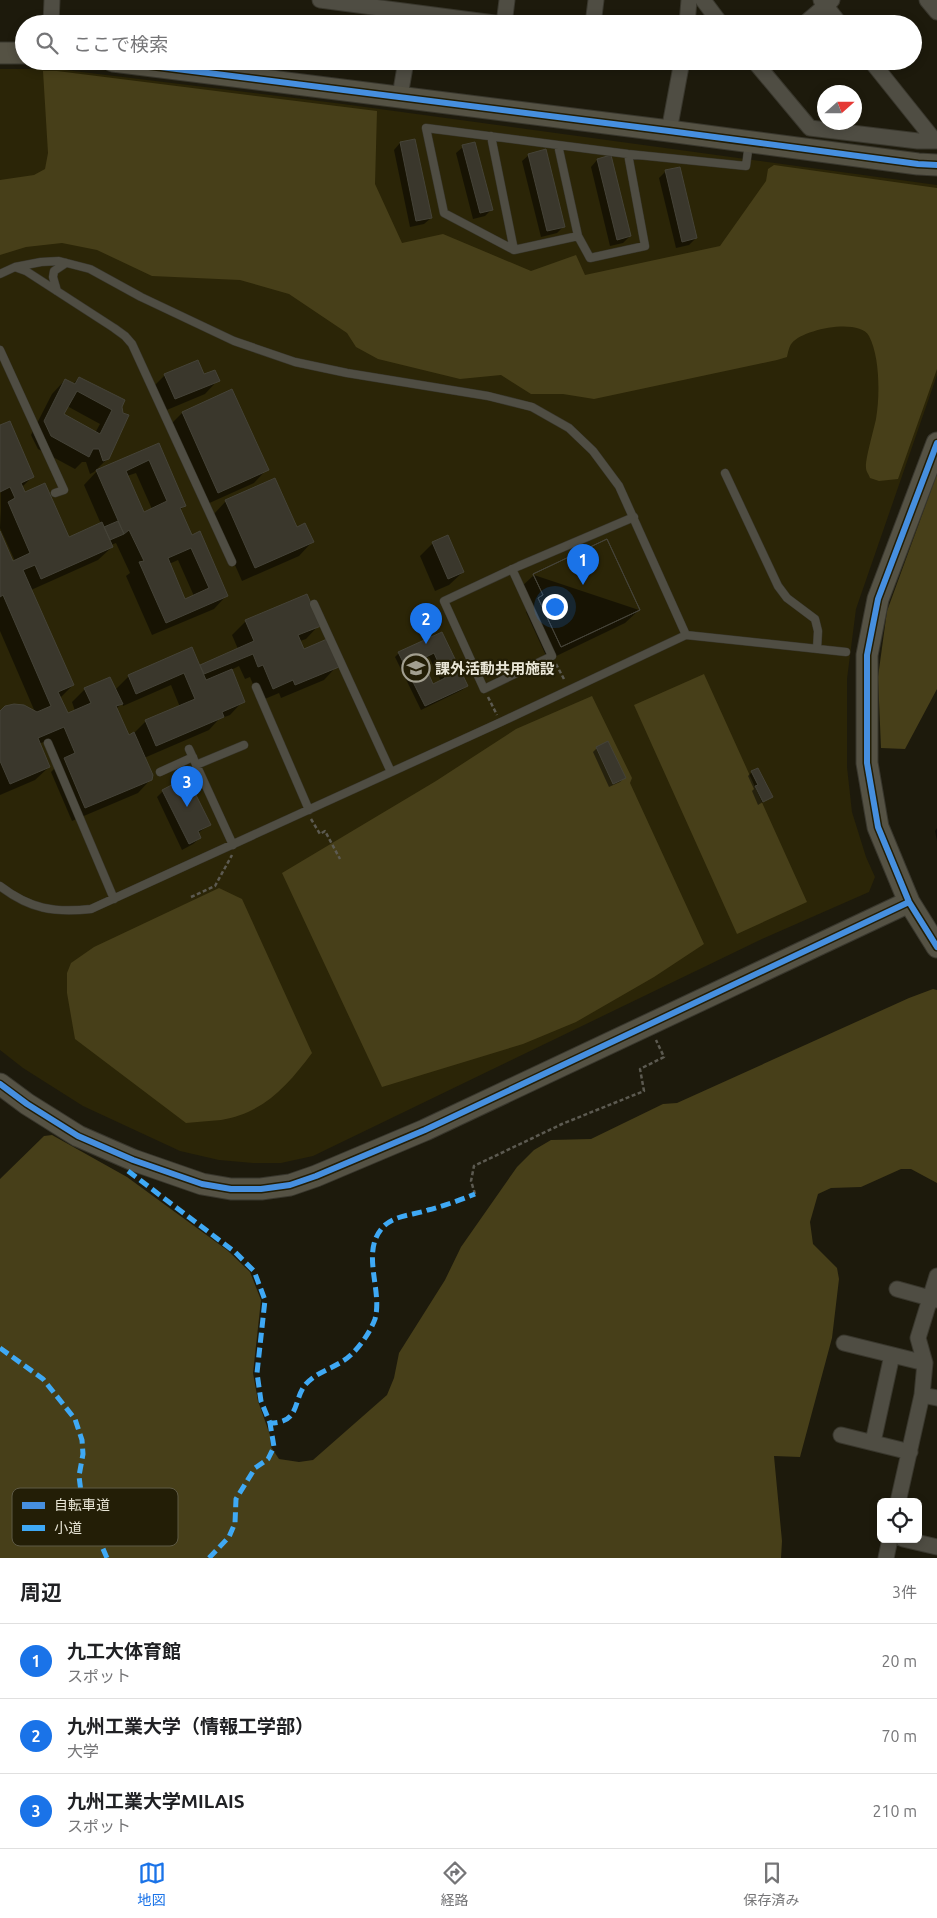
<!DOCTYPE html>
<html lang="ja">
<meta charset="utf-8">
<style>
body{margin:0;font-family:Ubuntu,"Noto Sans JP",sans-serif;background:#f6f6f6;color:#202124}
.controls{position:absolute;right:15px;bottom:15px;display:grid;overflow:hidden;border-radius:8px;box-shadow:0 2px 8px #0003}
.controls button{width:45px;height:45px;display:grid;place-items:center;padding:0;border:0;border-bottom:1px solid #e0e0e0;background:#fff;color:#202124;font:25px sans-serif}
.compass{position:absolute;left:817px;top:85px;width:45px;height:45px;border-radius:50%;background:#fff;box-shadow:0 2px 8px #0003;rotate:69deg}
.you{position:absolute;left:554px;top:606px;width:18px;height:18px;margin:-12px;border:4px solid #fff;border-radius:50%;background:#1a73e8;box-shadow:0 0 0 8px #1a73e833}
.badge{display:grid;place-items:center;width:32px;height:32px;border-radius:50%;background:#1a73e8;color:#fff;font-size:16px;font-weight:700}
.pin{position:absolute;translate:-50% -41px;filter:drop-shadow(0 1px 2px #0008)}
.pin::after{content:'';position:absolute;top:26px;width:18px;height:15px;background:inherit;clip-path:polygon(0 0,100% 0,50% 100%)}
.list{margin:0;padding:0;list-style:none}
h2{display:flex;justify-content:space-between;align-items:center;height:65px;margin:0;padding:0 20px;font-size:21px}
h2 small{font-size:16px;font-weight:400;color:#757577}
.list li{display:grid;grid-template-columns:32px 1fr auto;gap:15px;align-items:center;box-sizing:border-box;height:75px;padding:0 20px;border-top:1px solid #e0e0e0}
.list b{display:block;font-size:19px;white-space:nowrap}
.list p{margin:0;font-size:16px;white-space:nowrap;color:#757577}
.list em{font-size:16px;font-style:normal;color:#757577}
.icon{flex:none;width:28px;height:28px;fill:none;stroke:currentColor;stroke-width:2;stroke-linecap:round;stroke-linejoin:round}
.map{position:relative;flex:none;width:937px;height:1558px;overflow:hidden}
.search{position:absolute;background:#fff;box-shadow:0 2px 8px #0003;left:15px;right:15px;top:15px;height:55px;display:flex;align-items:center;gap:12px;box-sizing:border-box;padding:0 18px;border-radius:28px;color:#757577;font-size:19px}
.sheet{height:290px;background:#fff}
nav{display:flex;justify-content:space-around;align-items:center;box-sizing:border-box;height:70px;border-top:1px solid #e0e0e0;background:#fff;font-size:14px;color:#757577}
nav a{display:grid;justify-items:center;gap:2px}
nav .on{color:#1a73e8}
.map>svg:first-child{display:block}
</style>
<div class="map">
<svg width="937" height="1558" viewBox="0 0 937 1558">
<rect width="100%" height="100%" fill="#1d1a0c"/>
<path fill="#2b2507" d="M0 69H57L343 104 937 185V375L856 609 847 679V767L852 812 866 857 875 877 869 892 762 939 313 1156 281 1163H253L219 1160 180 1151 83 1106 23 1068 0 1050Z"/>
<path fill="#473f19" d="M43 71H57L377 111 375 184 402 243 443 234 531 271 576 255 585 275 720 246 766 181 768 169 774 165 937 188V369L898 479 879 481 870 478C869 475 866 471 866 468 865 460 874 429 876 419 880 396 880 357 869 336 859 318 804 329 792 343 789 346 788 353 787 357L777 360 594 399 563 394H531L501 375 460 379 378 359 356 347 347 333 289 294 240 280 152 276 97 250 62 243 26 247 0 255V180L34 175 45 169 48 153Z
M937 474V689L905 749 881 748 878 677 887 611Z
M704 674 807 902 737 934 634 705Z
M592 696 632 778 630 783 704 944 654 977 576 1022 523 1044 382 1087 282 873 436 781 516 729Z
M219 888 242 899 312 1053C288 1085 264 1113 221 1120 209 1121 197 1122 186 1123L75 1039 67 993V973L71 963 94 947Z
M933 989 937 990V1183L911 1169H901L861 1187 831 1188 818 1194 810 1222 813 1244 837 1268 839 1279 832 1338 800 1457 774 1456 782 1541 781 1558H0V1179L44 1136 52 1135 127 1177 227 1250 250 1272 261 1300 253 1373 258 1401 270 1435 271 1447 279 1459 299 1462 313 1460 387 1395 394 1378 399 1353 445 1280 461 1247 517 1167 534 1150 551 1140 591 1139 663 1104 677 1103 909 998Z"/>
<path fill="#0007" fill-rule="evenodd" d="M414 141 431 218 424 224 410 227 394 150 400 143Z
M463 147 491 210 485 216 473 219 456 153Z
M529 155 563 227 557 233 541 237 522 161Z
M610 157 630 236 623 243 610 246 591 167 597 160Z
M666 171 696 238 689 245 676 248 659 178Z
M165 375 204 376 218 380 205 394 162 412 152 388Z
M79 378 123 401 108 458 94 472 90 474 86 462H82L75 469 38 449 31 435 52 394 65 380 73 384ZM67 406 100 424 95 433 63 414Z
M232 391 267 469 254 483 205 505 169 426 182 413Z
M0 426 33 476 22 487 24 493 69 538 101 524 84 485 97 471 158 445 185 505 180 510 191 537 227 595 214 609 152 635 126 576 130 573 116 543 111 545 112 547 98 560 31 590 73 685 60 698 67 715 75 711 72 702 85 689 115 690 129 676 200 666 238 649 232 635 246 621 306 596 319 625 306 639 300 641 303 650 337 666 324 680 281 698 279 693 260 701 250 677 245 679 239 666 231 670 243 701 230 715 219 719 209 730 144 758 151 779 138 793 72 821 51 772 60 763 50 739 39 744 49 767 35 780 0 795V713L35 712 0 631V535L12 562 15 561 0 528 1 510ZM136 473 152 509 143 513 127 476ZM178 560 194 596 184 600 169 564ZM171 685 180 707 146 721 133 734 128 736 116 709 122 703 123 706Z
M226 501 296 529 312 542 299 556 242 581 213 515Z
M433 543 463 572 449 585 435 591 420 556Z
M534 575 639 610 625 623 548 660 526 612 530 608 520 588Z
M441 633 467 686 462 690 421 710 395 657 399 653ZM429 657 441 681 433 685 422 660Z
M597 748 624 778 620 782 609 787 593 752Z
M752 772 771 797 758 805 752 791 754 789 748 776Z
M163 791 209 825 198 833 200 838 193 844 182 850 157 797Z
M937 828V841L935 831Z"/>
<path fill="#3a372c" stroke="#454338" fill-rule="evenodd" d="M415 139 432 218 416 221 400 142Z
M475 142 493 210 480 213 462 145Z
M546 149 565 227 547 231 528 154Z
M611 155 631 236 617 240 597 159Z
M680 167 697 238 682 242 665 170Z
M198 360 204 374 215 370 220 381 175 399 164 374Z
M79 377 125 400 122 407 123 413 129 415 109 459 103 461 99 449H93L89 457 51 436 44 421 65 379 75 384ZM77 391 112 410 100 434 64 414Z
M232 389 269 470 218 493 182 412Z
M10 421 34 477 21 483 25 492 45 483 69 537 102 522 113 547 41 579 35 565 23 570 74 685 58 692 68 713 91 703 84 688 110 677 123 704 116 706 129 735 134 732 153 775 152 780 85 808 64 758 75 753 64 727 38 738 50 767 10 784 0 761V711L5 706 14 704 24 705 37 712 51 706 3 595 0 597V531L13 561 30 553 8 502 15 498 10 487 0 492V425Z
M159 443 186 506 180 508 192 535 200 531 228 596 166 623 139 562 144 561 129 530 124 534 96 470ZM149 460 167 501 144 512 126 471ZM191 548 209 588 185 599 168 558Z
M275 478 297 527 305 523 314 542 255 568 225 500Z
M118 521 124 534 110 540 104 527Z
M448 535 464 572 448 579 432 542Z
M607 539 640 610 561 647 538 598 543 595 533 574Z
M607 539 640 610 561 647 538 598 543 595 533 574Z
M307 594 321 626 298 635 304 649 327 639 339 667 295 685 293 680 273 689 263 665 258 667 253 654 204 674 200 665 254 641 245 620Z
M442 632 468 686 425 706 398 652ZM434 653 445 678 433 684 422 659Z
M192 647 206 680 232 669 245 702 222 712 224 717 156 746 145 720 195 699 184 673 136 694 128 675Z
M608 741 626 778 613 784 596 747Z
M758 768 773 797 763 802 755 786 758 785 751 771Z
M187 777 211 825 198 831 201 838 189 844 162 790Z"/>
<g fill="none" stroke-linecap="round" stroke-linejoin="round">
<g stroke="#39372d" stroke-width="9">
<path id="lane" d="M491 136 514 250
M558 145 578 236
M628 154 645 246 590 258 578 236 514 250 444 213 426 128 628 154 746 166 749 143
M15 267 26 271 114 328 125 336 132 344 232 562
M0 274 15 267 41 262 59 261 90 269 141 297 234 341 295 362 347 373 488 396 532 407 569 428 593 451 619 486 686 635
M57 291 53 277 54 271 66 263
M0 350 64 490 55 493
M725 473 778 586 787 598 815 619 818 631 817 649
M512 569 552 656 484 689 444 601 519 566 634 517
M314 604 391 772
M256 687 309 810
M48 743 114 899
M189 749 233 845
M196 765 244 745
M160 772 193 757
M0 886C30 909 54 913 91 909L501 722 686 635 846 652"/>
</g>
<g stroke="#39372d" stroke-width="17">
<path id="street" d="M320 0 502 24
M703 0 721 24
M821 0 840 24
M927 0 937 12
M51 24 52 0
M504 24 507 0
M593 24 596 0
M687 24 689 0
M804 24 832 0
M754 61 810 128 918 141H937
M871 61 935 141
M400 96 406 61
M669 131 682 61
M897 1289 937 1300
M844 1343 925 1363
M922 1395 925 1363 918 1338 937 1276
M841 1435 910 1452
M873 1442 892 1355
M898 1502 922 1395 937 1398
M903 1539 937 1547
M886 1558 890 1539"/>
</g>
<g stroke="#39372d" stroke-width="23">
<path id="secondary" d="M0 53H24
M113 61 669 131 918 164 937 165
M937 443 878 599 867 655V763L878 827 909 902 937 947
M0 1084 27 1104 78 1136 133 1160 202 1184 231 1189H261L290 1185 316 1176 425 1130 909 902"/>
</g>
<path stroke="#5c5a51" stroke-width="2.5" stroke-dasharray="4 2.5" stroke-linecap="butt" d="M556 664 565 681
M488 697 497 715
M311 819 320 834 325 831 340 859
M191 897 215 886 232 855
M475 1194 471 1181 474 1166 562 1124 644 1091 640 1069 664 1057 656 1040"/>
<use href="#lane" stroke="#4f4d43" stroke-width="8"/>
<use href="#street" stroke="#4f4d43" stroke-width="15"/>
<use href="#secondary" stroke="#555244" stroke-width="21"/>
<path stroke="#3fa9f5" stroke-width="5" stroke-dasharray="10 5" stroke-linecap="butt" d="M128 1171 235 1252 254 1271 265 1300 257 1373 261 1401 270 1423C300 1423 293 1401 305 1385 315 1373 331 1369 343 1361 356 1353 370 1333 375 1319 383 1290 360 1252 383 1227 394 1215 414 1215 428 1210 444 1206 460 1200 475 1194
M0 1348 43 1379 75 1419 82 1440 83 1454 79 1476 82 1500 107 1558
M209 1558 229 1537 235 1523 236 1499 255 1468 268 1459 274 1447 270 1423"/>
<g stroke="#231e06" stroke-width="9">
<path id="cycleway" d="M113 61 669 131 918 164 937 165
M937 443 878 599 867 655V763L878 827 909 902 937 947
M0 1084 27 1104 78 1136 133 1160 202 1184 231 1189H261L290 1185 316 1176 425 1130 909 902"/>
</g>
<use href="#cycleway" stroke="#468fdf" stroke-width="6"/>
</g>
<defs>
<g id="university-ring" transform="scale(1.4375)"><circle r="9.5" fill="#231e06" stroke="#a29f90" stroke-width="1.5"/><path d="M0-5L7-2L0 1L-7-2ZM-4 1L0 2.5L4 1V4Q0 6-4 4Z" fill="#a29f90"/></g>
</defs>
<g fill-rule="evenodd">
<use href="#university-ring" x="416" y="668"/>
</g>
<g text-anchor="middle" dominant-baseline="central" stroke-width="4.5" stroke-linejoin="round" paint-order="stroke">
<g font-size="15" font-weight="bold" fill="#e9e6d7" stroke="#231e06" text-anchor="start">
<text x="435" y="668">課外活動共用施設</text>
</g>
</g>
<rect x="12" y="1488" width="166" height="58" rx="8" fill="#231e06" stroke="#5e5a45" stroke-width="1"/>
<rect x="22" y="1502" width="23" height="7" fill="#468fdf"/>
<rect x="22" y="1525" width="23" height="6" fill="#3fa9f5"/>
<g font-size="14" fill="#e9e6d7">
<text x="54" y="1510">自転車道</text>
<text x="54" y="1533">小道</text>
</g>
</svg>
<div class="controls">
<button><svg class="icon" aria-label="locate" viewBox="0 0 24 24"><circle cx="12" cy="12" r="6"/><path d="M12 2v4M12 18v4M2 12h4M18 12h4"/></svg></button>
</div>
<svg class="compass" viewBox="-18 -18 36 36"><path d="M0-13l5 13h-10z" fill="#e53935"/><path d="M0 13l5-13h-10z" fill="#757577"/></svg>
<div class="you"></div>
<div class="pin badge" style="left:583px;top:585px">1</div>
<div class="pin badge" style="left:426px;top:644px">2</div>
<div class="pin badge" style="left:187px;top:807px">3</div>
<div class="search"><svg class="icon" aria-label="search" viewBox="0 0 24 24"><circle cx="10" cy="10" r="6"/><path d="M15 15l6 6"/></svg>ここで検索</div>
</div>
<section class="sheet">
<h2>周辺<small>3件</small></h2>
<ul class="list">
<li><span class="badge">1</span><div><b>九工大体育館</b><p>スポット</p></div><em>20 m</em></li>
<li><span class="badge">2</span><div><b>九州工業大学（情報工学部）</b><p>大学</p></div><em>70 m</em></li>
<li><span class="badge">3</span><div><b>九州工業大学MILAIS</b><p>スポット</p></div><em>210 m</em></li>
</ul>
</section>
<nav>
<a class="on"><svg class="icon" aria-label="map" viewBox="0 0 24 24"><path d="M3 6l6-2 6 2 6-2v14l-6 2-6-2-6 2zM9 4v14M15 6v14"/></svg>地図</a>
<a><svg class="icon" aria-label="directions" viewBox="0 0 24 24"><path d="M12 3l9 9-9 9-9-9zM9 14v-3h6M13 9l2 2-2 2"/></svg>経路</a>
<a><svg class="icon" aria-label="saved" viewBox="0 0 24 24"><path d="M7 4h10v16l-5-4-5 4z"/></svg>保存済み</a>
</nav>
